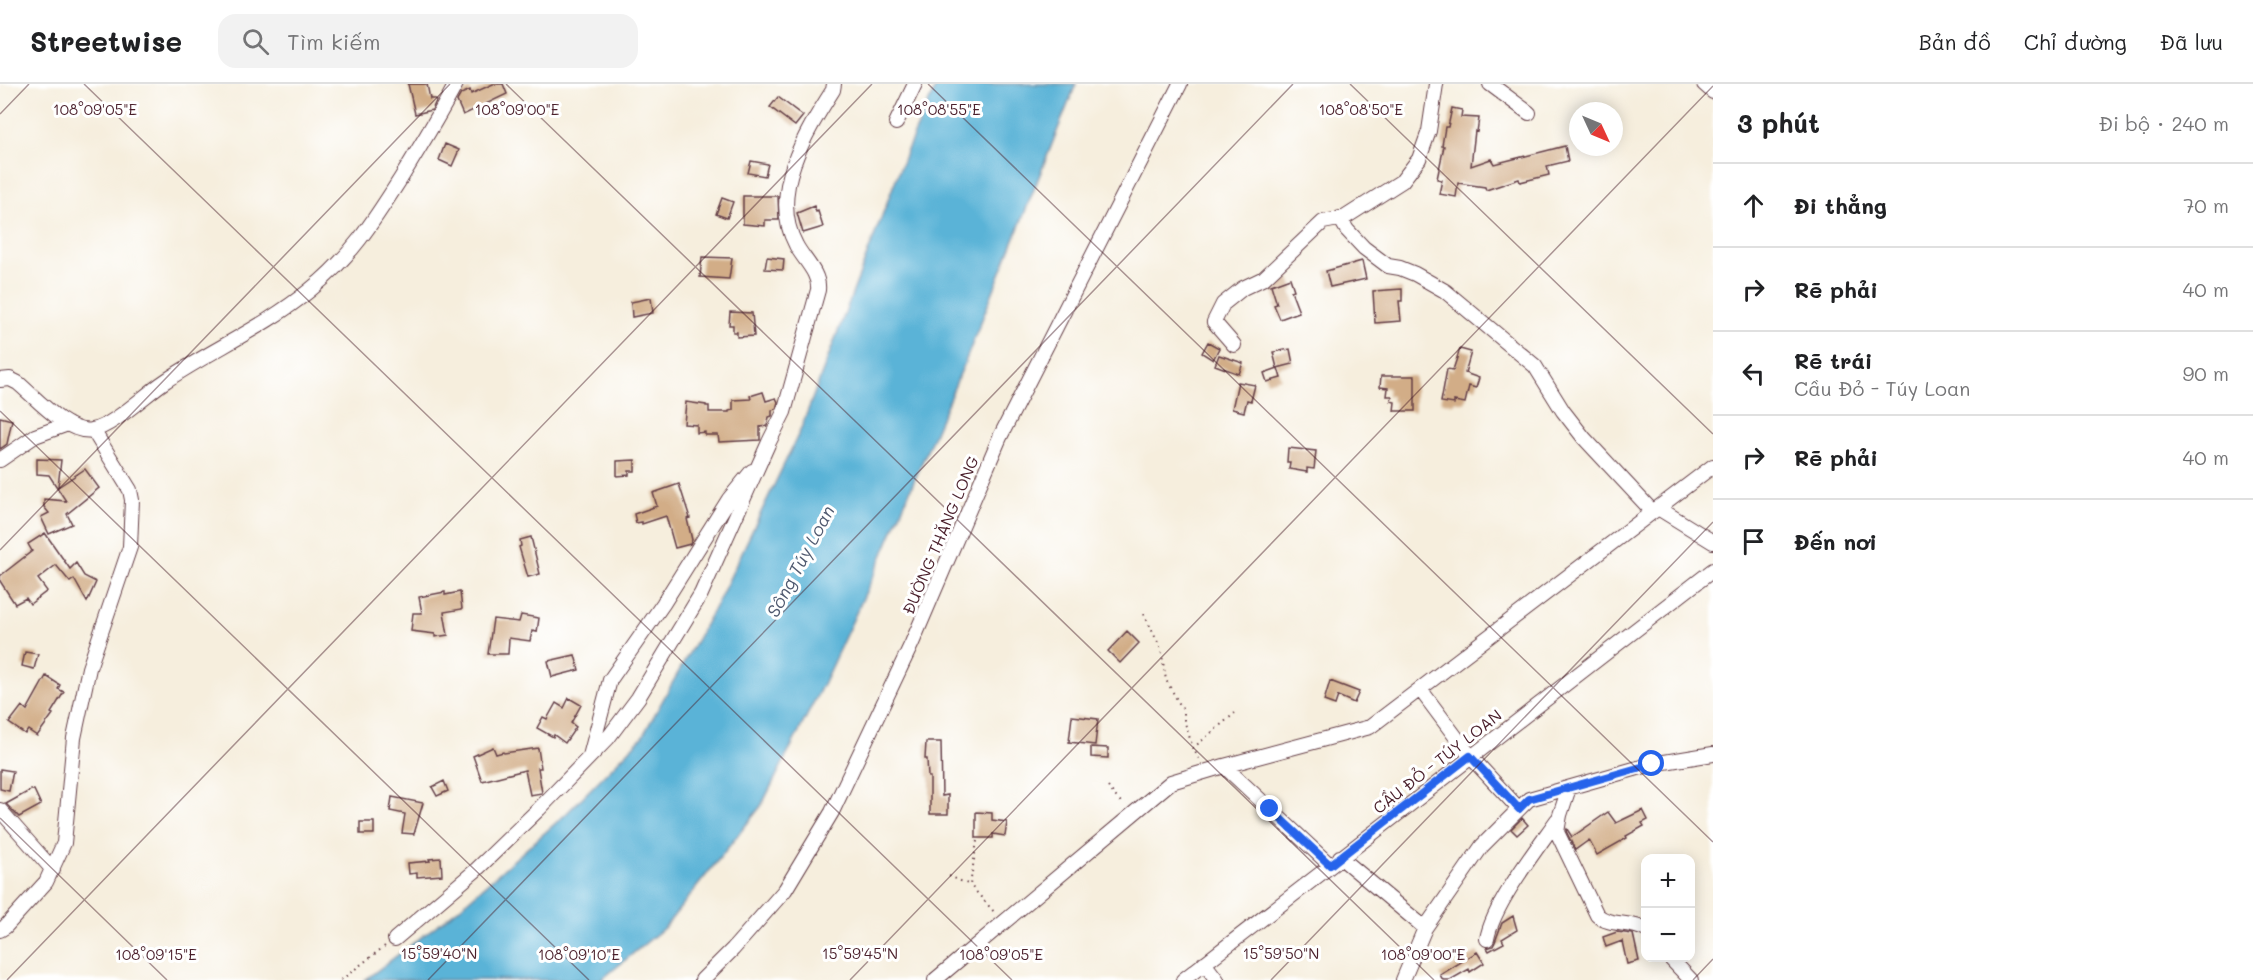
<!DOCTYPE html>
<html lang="vi">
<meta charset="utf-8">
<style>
body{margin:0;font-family:Mali,sans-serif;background:#f2f2f2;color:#202124}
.controls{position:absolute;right:18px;bottom:18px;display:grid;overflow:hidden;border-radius:12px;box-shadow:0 3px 15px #0003}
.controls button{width:54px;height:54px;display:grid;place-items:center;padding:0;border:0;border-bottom:2px solid #e0e0e0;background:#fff;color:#202124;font:30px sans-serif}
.compass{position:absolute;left:1569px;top:18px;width:54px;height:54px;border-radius:50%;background:#fff;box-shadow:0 3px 15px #0003;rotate:134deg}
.stop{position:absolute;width:18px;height:18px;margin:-14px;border:4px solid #2563eb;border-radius:50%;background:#fff}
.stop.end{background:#2563eb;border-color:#fff;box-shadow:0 2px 6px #0008}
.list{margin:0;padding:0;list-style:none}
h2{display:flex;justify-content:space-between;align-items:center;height:78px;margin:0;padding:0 24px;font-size:26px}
h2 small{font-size:20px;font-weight:400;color:#757577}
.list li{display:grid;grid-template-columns:39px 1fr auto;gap:18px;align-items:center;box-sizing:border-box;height:84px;padding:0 24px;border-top:2px solid #e0e0e0}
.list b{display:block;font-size:22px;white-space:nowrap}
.list p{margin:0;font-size:20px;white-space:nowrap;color:#757577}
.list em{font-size:20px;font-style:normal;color:#757577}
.icon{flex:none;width:33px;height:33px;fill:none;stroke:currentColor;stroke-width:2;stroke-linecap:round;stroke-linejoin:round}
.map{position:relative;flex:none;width:1713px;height:896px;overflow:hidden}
header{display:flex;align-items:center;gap:36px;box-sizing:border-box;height:84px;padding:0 30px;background:#fff;border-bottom:2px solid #e0e0e0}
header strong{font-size:28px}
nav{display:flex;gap:33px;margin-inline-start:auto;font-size:21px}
.search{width:420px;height:54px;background:#f2f2f2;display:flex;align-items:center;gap:15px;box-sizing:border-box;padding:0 21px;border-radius:18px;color:#757577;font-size:22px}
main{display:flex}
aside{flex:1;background:#fff}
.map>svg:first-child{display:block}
</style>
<header>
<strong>Streetwise</strong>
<div class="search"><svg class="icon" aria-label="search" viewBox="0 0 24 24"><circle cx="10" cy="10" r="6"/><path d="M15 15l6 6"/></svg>Tìm kiếm</div>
<nav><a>Bản đồ</a><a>Chỉ đường</a><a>Đã lưu</a></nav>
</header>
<main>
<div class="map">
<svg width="1713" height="896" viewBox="0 0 1713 896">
<rect width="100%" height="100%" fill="#fff"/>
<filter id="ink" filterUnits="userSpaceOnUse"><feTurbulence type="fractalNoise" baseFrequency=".0167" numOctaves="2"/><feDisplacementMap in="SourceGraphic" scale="12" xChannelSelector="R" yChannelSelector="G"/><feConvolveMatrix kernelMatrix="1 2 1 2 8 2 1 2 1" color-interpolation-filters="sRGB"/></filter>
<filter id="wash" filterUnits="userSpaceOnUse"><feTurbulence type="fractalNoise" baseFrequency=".008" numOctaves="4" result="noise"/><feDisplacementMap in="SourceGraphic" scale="24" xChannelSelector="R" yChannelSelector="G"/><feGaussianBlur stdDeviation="1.35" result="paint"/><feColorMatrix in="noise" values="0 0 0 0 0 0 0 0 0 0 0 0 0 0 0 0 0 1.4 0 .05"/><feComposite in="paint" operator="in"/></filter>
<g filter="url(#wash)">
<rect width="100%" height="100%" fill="#f6eedd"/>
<path fill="#5ab3d7" stroke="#526981" stroke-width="1.5" d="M937 0H1076L965 278 877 484 824 598 761 722 665 843 601 896H365L458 825 566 730 642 653 720 514 800 347 907 66Z"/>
<g id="blocks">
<path fill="#d2ad87" d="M408 0H427L430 15H435L436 17 432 26 415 30Z
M493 0H503L507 10 463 31 457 17 461 10 470 6 471 10Z
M778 13 803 32 795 42 770 23Z
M1452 24 1462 26 1461 33 1479 34 1477 48 1475 47 1471 82 1491 75 1494 80 1565 62 1568 77 1547 82 1549 91 1520 98 1519 95 1486 106 1485 103 1458 99 1456 113 1439 110 1442 96 1437 95 1444 62H1442L1445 43H1448Z
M445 60 459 66 452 82 439 76Z
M751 77 768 80 765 92 748 89Z
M743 112H778L779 136H765V142L743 140Z
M722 114 733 118 727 134 716 130Z
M814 122 816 128 818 127 823 143 803 149 797 129Z
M702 173 732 174 729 195 700 193Z
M767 173 784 175 783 186 765 185Z
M1362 177 1366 195 1330 203 1326 187Z
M1290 194 1294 206 1291 207 1299 228 1280 235 1274 221 1277 220 1271 201Z
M1402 205V217H1399L1401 237 1375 239 1373 207Z
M651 214 653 229 632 233 631 218Z
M730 228 752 229 754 252 737 253V248H733V241H729Z
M1208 258 1219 264 1213 276 1202 269Z
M1290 265 1293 280 1277 284 1273 268Z
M1460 265 1471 268 1465 289 1479 294 1476 304 1469 302 1465 319 1454 317V320L1441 318 1447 285 1453 286Z
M1219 271 1243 279 1239 290 1215 281Z
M1278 284 1281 294 1267 298 1264 289Z
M1381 292H1415V327H1394L1395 318 1391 317 1392 312H1387L1388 304 1380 303Z
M1238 298 1255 301 1251 317 1247 316 1244 328 1232 325Z
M763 308 766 317 776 314 778 318 776 325 772 326V332L769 333 767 342 760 343V356L719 358 718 351H705V348L697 349V341L684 340 686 318 706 321V322H709V328H729V327L733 326V316L751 315 750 312Z
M0 333 12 336 7 360 0 365Z
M1288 364 1316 367 1314 385 1307 384V388L1289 385 1290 378H1287Z
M37 375 61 376 58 403 85 385 99 404 67 430 72 440 49 450 41 433 49 429 44 423V415L66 417 49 391 37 390Z
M635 376V387H629V391L617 392V377Z
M679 400 690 434 687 435 692 456 690 460 675 464 666 432 642 440V438L636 439 634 430 657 422 653 409Z
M45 449 70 485 76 479 84 492 96 498 87 518 74 495 70 498 56 481 38 495 47 507 30 520 26 514 15 520 0 497V492L32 467 28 460Z
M531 453 540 490 528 493 519 463 521 462 520 456Z
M445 508V511L460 508 462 525 444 528 448 551 435 553V550L411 547 413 529H422L419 513Z
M521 531 539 534 537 548 532 547 530 557 509 554 508 570H488L493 535 519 538Z
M1127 547 1139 559 1120 579 1108 567Z
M25 568 38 570 34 585 22 582Z
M575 571 579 586 552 593 548 577Z
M46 592 60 601 58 605 64 608 51 629 53 630 37 652 28 646 25 650 9 639 22 622 27 626Z
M1330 597 1359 608 1354 619 1338 612 1335 621 1324 617Z
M569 614 581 621 571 639 576 643 565 659 554 651 553 653 537 644 543 633 547 635 556 619 564 624Z
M1072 632 1098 635 1095 661 1069 658Z
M926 658H941L942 712 948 711V730H930V693H928L927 675H925Z
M493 663 496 670 503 668 504 669 538 664 541 684H538L542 709 530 711 525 686 482 697 473 672Z
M1091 663 1108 664V674L1091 673Z
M0 685 13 687 9 707 0 705Z
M444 697 448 707 437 712 432 703Z
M31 706H34L41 721 19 733 6 720Z
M392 713 423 719 414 750 402 749 405 730 390 727Z
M1643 726 1648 736 1642 739 1644 742 1626 752 1627 754 1597 771 1589 756 1575 766 1566 747 1567 745 1572 753 1608 728 1616 739Z
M976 728 992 729V736L1007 738 1005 752 993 750V754H976Z
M1522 734 1528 741 1517 751 1511 745Z
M360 738H374V750H360Z
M441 774 442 791 417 793V789L409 790 408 779 430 777 429 775Z
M1513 832 1517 846 1502 855 1504 859 1489 867 1487 864 1493 862 1495 858 1502 839Z
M1617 848 1633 850 1639 877 1627 880 1622 857 1606 863 1603 853Z
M1477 868 1484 879 1470 888 1469 885 1450 896H1443L1440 891Z"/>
</g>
</g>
<g filter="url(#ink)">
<use href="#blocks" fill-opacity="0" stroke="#643e46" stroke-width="1.5"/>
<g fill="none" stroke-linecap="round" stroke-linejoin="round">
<g stroke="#643e46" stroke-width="16">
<path id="minor" d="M1490 0 1529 29
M1704 0 1713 8
M896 39 915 0
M1340 134 1347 146 1364 164 1388 182 1400 184 1415 190 1445 207 1535 282 1563 327 1584 354 1653 428
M1234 261 1214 238 1223 220 1243 204 1264 194 1323 138 1344 134 1402 97 1419 75 1429 47 1436 0
M0 296 10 295 18 299C35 313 68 351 92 346 112 343 146 310 164 298 211 266 265 243 310 206 351 173 373 138 401 94 420 63 439 32 456 0
M0 376 35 352 68 340
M1658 424 1713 458
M1420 605 1470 672 1519 725
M590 672 610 596 663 520 729 415 752 387
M1224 682 1370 643 1713 382
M1569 704 1560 731 1557 748 1597 831C1610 843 1630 836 1646 846
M0 726 53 786
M1340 773 1425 844
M0 846 5 843 46 798 64 759 74 654 89 584 130 463 132 416 130 406 93 346
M395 855 475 787 539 725 608 654 638 614 701 510 769 358 784 328 818 206C820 189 803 175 796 161 768 109 805 50 833 6L834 0
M1487 855C1493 821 1536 766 1557 736
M1670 874 1691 896
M1204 879 1217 896
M702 896 733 865 785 806 832 728 912 559 1000 353 1180 0
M935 896 1171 698 1224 682 1330 781
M1183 896 1713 486
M1403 896 1425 844 1482 762 1529 715 1652 680 1713 670"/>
</g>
<path stroke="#643e46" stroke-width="2" stroke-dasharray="1.5 4.5" stroke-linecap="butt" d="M1144 530 1161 565 1166 596 1184 628V636L1193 664
M1199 675 1193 664 1235 629
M1108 703 1116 713 1123 720
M977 757 970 801 996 830
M949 792 970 801
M341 896 385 862"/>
<use href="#minor" stroke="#fff" stroke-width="14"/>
</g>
</g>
<g fill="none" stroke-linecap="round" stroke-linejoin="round" filter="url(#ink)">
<path stroke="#2563eb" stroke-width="8" d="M1270 725 1330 781 1470 672 1519 725 1529 715 1652 680"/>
</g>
<path fill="none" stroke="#4a1f2b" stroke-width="1.5" stroke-opacity="0.45" d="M84 0 1012 896M506 0 1434 896M928 0 1713 758M1350 0 1713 350M0 30 29 0M0 327 589 896M0 466 450 0M0 734 167 896M7 896 872 0M428 896 1293 0M850 896 1713 2M1271 896 1713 438M1693 896 1713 875"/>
<g text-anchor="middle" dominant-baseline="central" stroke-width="6" stroke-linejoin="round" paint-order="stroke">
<g font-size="16" fill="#4a1f2b" stroke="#fff">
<text transform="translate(940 451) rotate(-67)">ĐƯỜNG THĂNG LONG</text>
<text transform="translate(1437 677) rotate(-38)">CẦU ĐỎ - TÚY LOAN</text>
</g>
<g font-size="18" font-style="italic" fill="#505a70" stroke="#fff">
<text transform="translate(800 477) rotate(-62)">Sông Túy Loan</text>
</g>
</g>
<g font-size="15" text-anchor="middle" fill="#4a1f2b" stroke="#fff" stroke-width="6" stroke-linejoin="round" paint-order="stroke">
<text x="95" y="31">108°09'05"E</text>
<text x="517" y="31">108°09'00"E</text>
<text x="939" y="31">108°08'55"E</text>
<text x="1361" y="31">108°08'50"E</text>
<text x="439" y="875">15°59'40"N</text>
<text x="860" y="875">15°59'45"N</text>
<text x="1281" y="875">15°59'50"N</text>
<text x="156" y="876">108°09'15"E</text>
<text x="579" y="876">108°09'10"E</text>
<text x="1001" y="876">108°09'05"E</text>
<text x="1423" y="876">108°09'00"E</text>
</g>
</svg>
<div class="controls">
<button>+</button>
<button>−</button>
</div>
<svg class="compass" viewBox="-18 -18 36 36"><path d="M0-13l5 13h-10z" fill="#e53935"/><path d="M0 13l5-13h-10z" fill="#757577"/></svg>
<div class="stop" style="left:1652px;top:680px"></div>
<div class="stop end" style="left:1270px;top:725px"></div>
</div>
<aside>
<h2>3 phút<small>Đi bộ · 240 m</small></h2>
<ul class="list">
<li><svg class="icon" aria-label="ahead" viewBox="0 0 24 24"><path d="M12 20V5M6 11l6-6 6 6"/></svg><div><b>Đi thẳng</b></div><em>70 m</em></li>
<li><svg class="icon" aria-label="right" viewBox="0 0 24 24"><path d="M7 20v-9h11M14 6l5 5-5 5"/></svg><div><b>Rẽ phải</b></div><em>40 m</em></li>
<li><svg class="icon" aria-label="left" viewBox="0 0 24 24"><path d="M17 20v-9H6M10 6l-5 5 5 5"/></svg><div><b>Rẽ trái</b><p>Cầu Đỏ - Túy Loan</p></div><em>90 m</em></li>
<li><svg class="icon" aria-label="right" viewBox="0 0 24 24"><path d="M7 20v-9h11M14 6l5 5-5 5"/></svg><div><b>Rẽ phải</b></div><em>40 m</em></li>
<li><svg class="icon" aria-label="arrive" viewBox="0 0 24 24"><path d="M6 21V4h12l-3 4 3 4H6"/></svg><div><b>Đến nơi</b></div></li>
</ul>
</aside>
</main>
